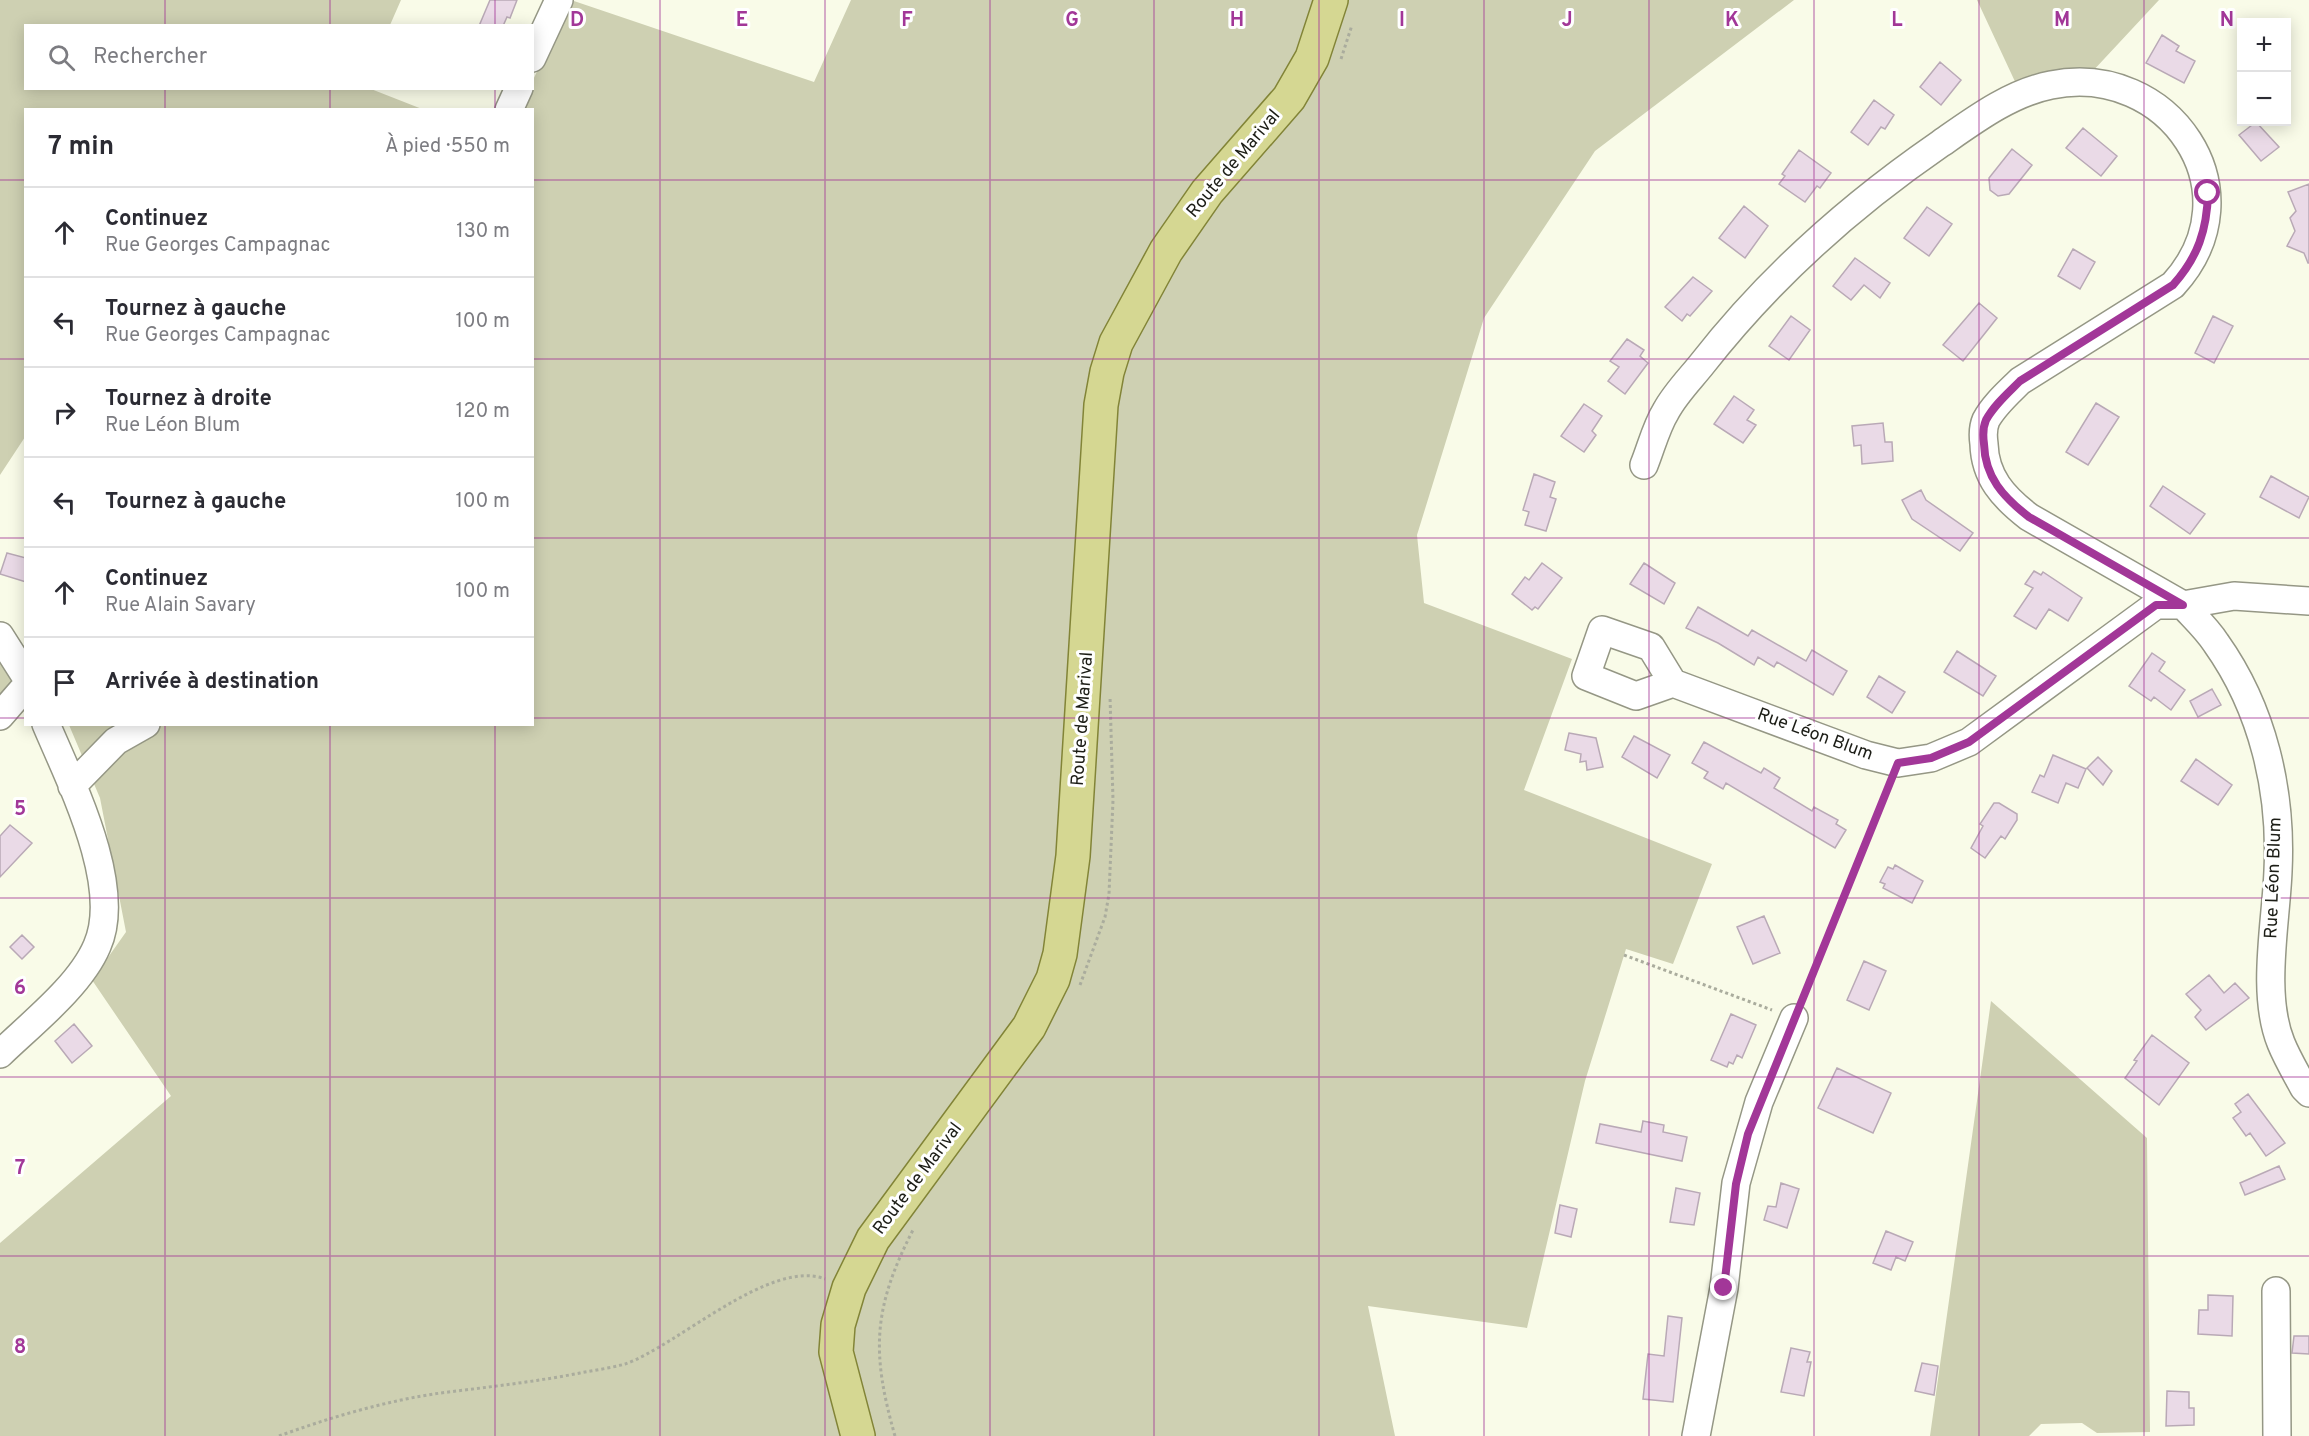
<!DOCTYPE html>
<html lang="fr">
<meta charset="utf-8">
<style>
body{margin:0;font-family:Overpass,sans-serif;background:#f2f2f3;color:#2b2b33}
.controls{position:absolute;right:18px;top:18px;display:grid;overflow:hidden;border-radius:0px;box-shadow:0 3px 15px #0003}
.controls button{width:54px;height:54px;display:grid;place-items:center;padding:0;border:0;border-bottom:2px solid #e1e1e2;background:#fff;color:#2b2b33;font:30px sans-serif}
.stop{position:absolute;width:18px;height:18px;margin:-14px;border:4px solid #a23798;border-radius:50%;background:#fff}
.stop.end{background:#a23798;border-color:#fff;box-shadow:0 2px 6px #0008}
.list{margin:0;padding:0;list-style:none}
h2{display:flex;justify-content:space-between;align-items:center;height:78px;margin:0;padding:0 24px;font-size:26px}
h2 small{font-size:20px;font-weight:400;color:#7c7c81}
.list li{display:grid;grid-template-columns:39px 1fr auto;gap:18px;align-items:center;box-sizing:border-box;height:90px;padding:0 24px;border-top:2px solid #e1e1e2}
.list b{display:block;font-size:22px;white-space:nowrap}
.list p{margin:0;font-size:20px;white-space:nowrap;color:#7c7c81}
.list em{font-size:20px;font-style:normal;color:#7c7c81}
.icon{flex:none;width:33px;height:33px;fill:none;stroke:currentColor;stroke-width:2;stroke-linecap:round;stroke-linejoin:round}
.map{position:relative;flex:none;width:2309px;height:1436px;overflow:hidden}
.search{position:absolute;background:#fff;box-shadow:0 3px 15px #0003;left:24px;top:24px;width:510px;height:66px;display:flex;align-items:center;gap:15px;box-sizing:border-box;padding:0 21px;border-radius:0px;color:#7c7c81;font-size:22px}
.panel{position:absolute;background:#fff;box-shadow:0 3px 15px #0003;left:24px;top:108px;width:510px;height:618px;border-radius:0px}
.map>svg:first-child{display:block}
</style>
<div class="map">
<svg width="2309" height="1436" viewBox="0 0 2309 1436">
<rect width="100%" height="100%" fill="#f9fbe8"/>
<path fill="#ced0b2" d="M0 0H401L390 25 26 26V88L371 89 422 109 26 110 25 437 0 475Z
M571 0 814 82 851 0H1794L1595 151 1484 318 1417 535 1424 603 1572 659 1524 790 1712 864 1673 964 1626 949 1585 1081 1527 1328 1368 1306 1395 1436H0V1243L171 1096 92 980 126 932 100 798 69 725 532 724V110L519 109 529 89 532 88 533 80Z
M1977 0H2159L2091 73 2018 88Z
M0 652 20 682 0 698Z
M1991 1001 2147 1138 2150 1432 2097 1433 2082 1423 2041 1424 2029 1436H1930Z"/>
<path fill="#eadae7" stroke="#b9a9b6" stroke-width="1.5" d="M490 0H517L510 18 507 17 503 26H479Z
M2162 35 2179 46 2176 51 2195 61 2184 83 2146 63Z
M1940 62 1961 80 1941 105 1920 87Z
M1874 100 1894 115 1885 129 1881 127 1868 145 1851 132Z
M2256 122 2279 147 2261 161 2239 135Z
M2083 128 2117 156 2101 176 2066 148Z
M2012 149 2032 165 2009 194 1998 196 1990 190 1989 178Z
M1799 150 1831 173 1820 188 1817 186 1805 202 1779 184 1785 176 1782 174Z
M2309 184V263H2308L2304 253 2287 246 2295 231 2290 218 2296 211 2288 192Z
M1744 206 1768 226 1745 258 1719 238Z
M1927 207 1952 224 1929 256 1904 238Z
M2073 249 2095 262 2080 289 2058 276Z
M1855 258 1890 283 1880 298 1864 285 1851 300 1833 286Z
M1693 277 1712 291 1690 316 1687 314 1682 321 1665 307Z
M1979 303 1997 318 1963 361 1943 345Z
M1791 316 1810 330 1789 360 1769 346Z
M2213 316 2233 326 2214 363 2195 353Z
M1627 339 1644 350 1640 356 1648 363 1625 394 1608 381 1619 367 1610 361Z
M1734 396 1754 410 1747 420 1756 425 1743 443 1714 424Z
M2096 403 2119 417 2088 465 2066 452Z
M1584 404 1602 416 1592 431 1596 435 1584 452 1561 436Z
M1883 423 1885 442H1892L1893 461 1862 464 1861 445 1854 446 1852 426Z
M1534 474 1555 482 1550 497 1556 499 1546 531 1525 525 1529 512 1523 510Z
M2271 476 2309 497 2299 518 2260 497Z
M2163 486 2205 514 2190 534 2150 506Z
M1921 490 1926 500 1973 533 1960 551 1912 519 1902 500Z
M7 553 26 558V582L0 574Z
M1542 563 1562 578 1538 609 1535 607 1532 610 1512 594 1525 577 1529 580Z
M1644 563 1675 583 1664 604 1630 584Z
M2034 571 2041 575 2043 572 2082 598 2068 621 2049 609 2036 629 2014 616 2033 588 2025 584Z
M1698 607 1748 636 1752 630 1806 661 1812 650 1847 671 1833 695 1777 662 1774 667 1758 657 1754 665 1718 643 1686 628Z
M1957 651 1996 676 1983 696 1944 672Z
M2152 653 2165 662 2159 671 2185 690 2171 710 2154 697 2151 701 2129 686Z
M1879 676 1905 692 1892 713 1867 697Z
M2212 689 2221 705 2198 717 2190 701Z
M1569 733 1596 738 1603 767 1587 770 1586 761 1580 762 1581 754 1565 750Z
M1634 736 1670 755 1657 778 1622 757Z
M1704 742 1761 773 1764 768 1780 778 1774 788 1812 811 1814 807 1838 820 1836 824 1846 830 1835 848 1726 783 1723 789 1704 778 1708 772 1692 763Z
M2053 755 2086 769 2078 788 2066 783 2058 803 2032 792 2040 775 2044 777Z
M2098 757 2112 771 2103 785 2087 768Z
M2196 759 2232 785 2218 805 2181 781Z
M1994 803H1999L2017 814V820L2005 839 2001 836 1985 858 1971 848 1983 826 1980 824Z
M10 825 32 843 0 877V836Z
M1895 865 1923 881 1912 903 1883 888 1885 884 1880 882 1888 867 1893 869Z
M1764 916 1780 953 1753 964 1737 927Z
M22 935 34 947 22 959 10 947Z
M1864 961 1886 971 1869 1010 1847 1000Z
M2209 975 2224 993 2235 983 2249 998 2206 1030 2195 1017 2201 1010 2186 994Z
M1731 1014 1756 1025 1742 1058 1737 1055 1733 1064 1729 1062 1727 1067 1711 1060Z
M74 1024 92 1046 72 1063 55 1041Z
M2152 1035 2189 1063 2159 1105 2125 1078 2137 1061 2134 1060Z
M1837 1068 1891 1093 1873 1133 1818 1108Z
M2248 1094 2285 1143 2266 1156 2250 1133 2246 1136 2233 1118 2241 1112 2235 1104Z
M1643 1121 1664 1125 1663 1132 1687 1137 1682 1161 1596 1143 1600 1124 1641 1132Z
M2279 1166 2285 1179 2245 1195 2240 1183Z
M1781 1183 1799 1189 1787 1228 1764 1220 1768 1206 1776 1207Z
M1676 1188 1700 1193 1694 1225 1670 1222Z
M1560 1205 1577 1209 1571 1237 1555 1233Z
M1886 1231 1913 1242 1905 1261 1896 1257 1891 1270 1873 1263Z
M2208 1295 2233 1296 2232 1336 2198 1334 2199 1310H2208Z
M1668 1316 1682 1318 1673 1402 1643 1399 1648 1354 1664 1356Z
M2294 1336H2309V1354L2292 1353Z
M1791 1348 1810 1352 1807 1362H1811L1804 1396 1781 1392Z
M1922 1363 1938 1366 1934 1395 1915 1391Z
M2167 1391 2189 1392V1408H2194V1425L2166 1426Z"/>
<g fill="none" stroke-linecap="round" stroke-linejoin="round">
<g stroke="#959785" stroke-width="30">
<path id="minor" d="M532 58 559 0
M509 110 519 88
M1644 465C1651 448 1656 427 1666 411 1675 394 1690 379 1702 364 1769 278 1850 206 1940 144 1973 121 2010 93 2051 85 2168 61 2259 191 2173 285L2020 381C2008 393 1994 405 1986 420 1983 427 1983 437 1984 444 1985 477 2003 497 2029 517L2183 605 2234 596 2309 601
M0 636 26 677
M1673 683 1636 696 1586 676 1602 630 1651 647 1673 683 1866 755 1898 763 1931 758 1969 742 2156 605H2183C2194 617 2207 629 2216 643 2263 709 2282 791 2278 871 2276 923 2261 994 2281 1043 2287 1058 2296 1073 2304 1088L2309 1093
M0 716 26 686
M72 786 116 741 146 724
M0 1054C31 1024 80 986 97 946 124 886 70 781 46 724
M2276 1291 2277 1436
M1696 1436 1724 1288 1736 1183 1759 1102 1794 1018"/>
</g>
<g stroke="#828437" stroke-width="36">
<path id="major" d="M858 1436 836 1352 838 1325 849 1288 873 1239 1029 1027 1053 979 1060 954 1073 856 1101 405 1107 372 1116 343 1166 251 1207 192 1289 98 1312 58 1331 0"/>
</g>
<path stroke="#aaac9d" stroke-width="3" stroke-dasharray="3 3" stroke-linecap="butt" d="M1341 59 1352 25
M1624 955 1772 1010
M1080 985 1105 917 1109 894 1113 800 1110 696
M1802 998 1889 784
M279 1436C328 1418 389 1400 441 1393 488 1387 534 1382 580 1373 595 1370 611 1368 625 1364 677 1346 770 1258 825 1279
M895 1436C871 1352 873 1308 913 1230"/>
<use href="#minor" stroke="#fff" stroke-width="27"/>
<use href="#major" stroke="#d5d792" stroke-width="33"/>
</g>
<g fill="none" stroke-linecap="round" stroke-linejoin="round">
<path stroke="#a23798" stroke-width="8" d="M1724 1288 1736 1184 1748 1134 1898 763 1931 758 1969 742 2156 605H2183L2029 517C2003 497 1985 477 1984 444 1983 437 1983 427 1986 420 1994 405 2008 393 2020 381L2173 285C2198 257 2207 230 2208 193"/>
</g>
<path fill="none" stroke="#a23798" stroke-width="1.5" stroke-opacity="0.55" d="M165 0V26M330 0V26M495 0V26M660 0V1436M825 0V1436M990 0V1436M1154 0V1436M1319 0V1436M1484 0V1436M1649 0V1436M1814 0V1436M1979 0V1436M2144 0V1436M165 88V110M330 88V110M495 88V110M0 180H26M532 180H2309M0 359H26M532 359H2309M0 538H26M532 538H2309M0 718H26M532 718H2309M165 724V1436M330 724V1436M495 724V1436M0 898H2309M0 1077H2309M0 1256H2309"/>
<g text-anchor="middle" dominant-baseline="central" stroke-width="6" stroke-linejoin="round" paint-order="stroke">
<g font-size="18" fill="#1c1d16" stroke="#fff">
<text transform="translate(1234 164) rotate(-50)">Route de Marival</text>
<text transform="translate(1083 719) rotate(-86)">Route de Marival</text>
<text transform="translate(1815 735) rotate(20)">Rue Léon Blum</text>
<text transform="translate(2274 878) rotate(-88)">Rue Léon Blum</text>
<text transform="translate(918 1179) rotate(-53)">Route de Marival</text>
</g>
</g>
<g font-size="20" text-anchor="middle" font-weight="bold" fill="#a23798" stroke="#fff" stroke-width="6" stroke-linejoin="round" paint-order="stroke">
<text x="577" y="26">D</text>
<text x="742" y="26">E</text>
<text x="907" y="26">F</text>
<text x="1072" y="26">G</text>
<text x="1237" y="26">H</text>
<text x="1402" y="26">I</text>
<text x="1567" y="26">J</text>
<text x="1732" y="26">K</text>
<text x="1897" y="26">L</text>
<text x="2062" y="26">M</text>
<text x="2227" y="26">N</text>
<text x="20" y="815">5</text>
<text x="20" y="994">6</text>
<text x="20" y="1174">7</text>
<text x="20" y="1353">8</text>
</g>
</svg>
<div class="controls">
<button>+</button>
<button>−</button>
</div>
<div class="stop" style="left:2208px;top:193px"></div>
<div class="stop end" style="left:1724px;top:1288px"></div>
<div class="search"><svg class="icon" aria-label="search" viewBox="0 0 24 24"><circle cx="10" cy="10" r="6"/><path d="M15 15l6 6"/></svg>Rechercher</div>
<section class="panel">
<h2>7 min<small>À pied · 550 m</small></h2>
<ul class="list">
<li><svg class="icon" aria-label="ahead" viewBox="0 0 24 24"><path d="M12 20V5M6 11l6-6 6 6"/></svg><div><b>Continuez</b><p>Rue Georges Campagnac</p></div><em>130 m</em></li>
<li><svg class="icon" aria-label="left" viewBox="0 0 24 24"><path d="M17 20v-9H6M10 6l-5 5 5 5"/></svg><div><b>Tournez à gauche</b><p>Rue Georges Campagnac</p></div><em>100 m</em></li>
<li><svg class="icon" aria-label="right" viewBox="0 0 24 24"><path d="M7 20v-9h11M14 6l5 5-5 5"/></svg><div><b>Tournez à droite</b><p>Rue Léon Blum</p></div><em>120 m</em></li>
<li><svg class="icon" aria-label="left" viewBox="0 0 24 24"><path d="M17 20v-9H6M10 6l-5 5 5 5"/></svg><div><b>Tournez à gauche</b></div><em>100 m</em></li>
<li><svg class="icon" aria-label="ahead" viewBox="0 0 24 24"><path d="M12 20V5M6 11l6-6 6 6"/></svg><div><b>Continuez</b><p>Rue Alain Savary</p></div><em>100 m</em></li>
<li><svg class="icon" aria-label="arrive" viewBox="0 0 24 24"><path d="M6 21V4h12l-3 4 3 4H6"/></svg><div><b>Arrivée à destination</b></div></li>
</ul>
</section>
</div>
